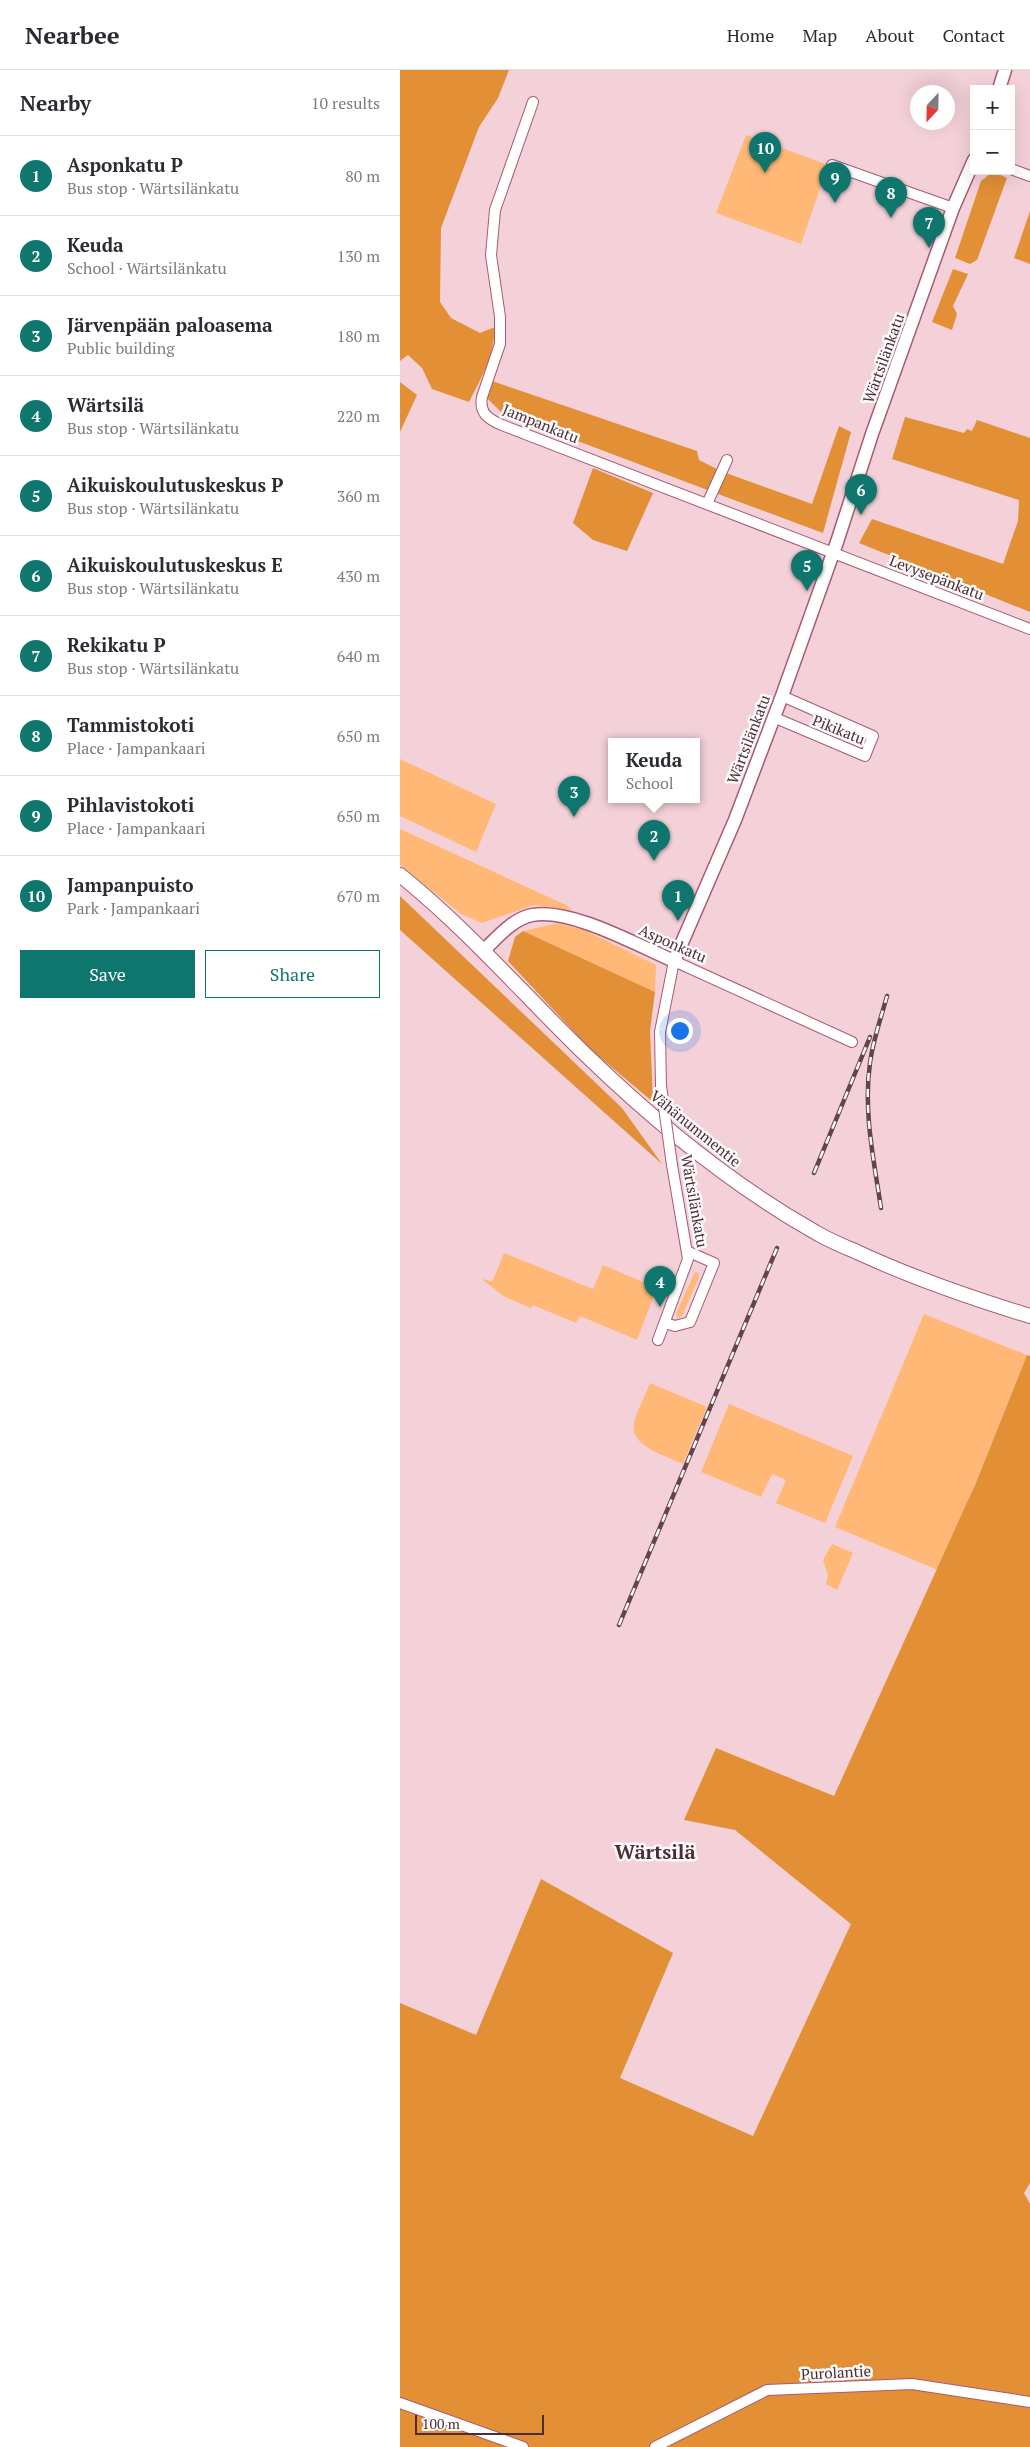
<!DOCTYPE html>
<meta charset="utf-8">
<style>
body{margin:0;font-family:"PT Serif",serif;background:#f2f2f3;color:#2b2b33}
.controls{position:absolute;right:15px;top:15px;display:grid;overflow:hidden;border-radius:0px;box-shadow:0 5px 20px #0002}
.controls button{width:45px;height:45px;display:grid;place-items:center;padding:0;border:0;border-bottom:1px solid #e1e1e2;background:#fff;color:#2b2b33;font:25px sans-serif}
.compass{position:absolute;left:510px;top:15px;width:45px;height:45px;border-radius:50%;background:#fff;box-shadow:0 5px 20px #0002;rotate:202deg}
.scale{position:absolute;left:15px;bottom:12px;width:129px;box-sizing:border-box;padding-left:5px;border:2px solid #4e2c35;border-top:0;font-size:14px;line-height:18px;white-space:nowrap;color:#4e2c35;-webkit-text-stroke:4px #fbfbfb;paint-order:stroke}
.you{position:absolute;left:279px;top:960px;width:18px;height:18px;margin:-12px;border:4px solid #fff;border-radius:50%;background:#1a73e8;box-shadow:0 0 0 8px #1a73e833}
.badge{display:grid;place-items:center;width:32px;height:32px;border-radius:50%;background:#0f766e;color:#fff;font-size:16px;font-weight:700}
.pin{position:absolute;translate:-50% -41px;filter:drop-shadow(0 1px 2px #0008)}
.pin::after{content:'';position:absolute;top:26px;width:18px;height:15px;background:inherit;clip-path:polygon(0 0,100% 0,50% 100%)}
.popup{position:absolute;left:208px;top:668px;width:92px;height:65px;box-sizing:border-box;display:grid;place-content:center;border-radius:0px;background:#fff;filter:drop-shadow(0 1px 4px #0005);font-size:16px;white-space:nowrap;color:#7c7c81}
.popup b{font-size:19px;color:#2b2b33}
.popup::after{content:'';position:absolute;left:50%;top:100%;margin-left:-10px;border:10px solid transparent;border-top-color:#fff}
.list{margin:0;padding:0;list-style:none}
h2{display:flex;justify-content:space-between;align-items:center;height:65px;margin:0;padding:0 20px;font-size:21px}
h2 small{font-size:16px;font-weight:400;color:#7c7c81}
.list li{display:grid;grid-template-columns:32px 1fr auto;gap:15px;align-items:center;box-sizing:border-box;height:80px;padding:0 20px;border-top:1px solid #e1e1e2}
.list b{display:block;font-size:19px;white-space:nowrap}
.list p{margin:0;font-size:16px;white-space:nowrap;color:#7c7c81}
.list em{font-size:16px;font-style:normal;color:#7c7c81}
.actions{display:flex;gap:10px;padding:15px 20px}
.actions a{flex:1;padding:11px 0;border:1px solid #0f766e;border-radius:0px;text-align:center;font-size:18px;color:#0f766e}
.actions .main{background:#0f766e;color:#fff}
.map{position:relative;flex:none;width:630px;height:2377px;overflow:hidden}
header{display:flex;align-items:center;gap:30px;box-sizing:border-box;height:70px;padding:0 25px;background:#fff;border-bottom:1px solid #e1e1e2}
header strong{font-size:24px}
nav{display:flex;gap:28px;margin-inline-start:auto;font-size:18px}
main{display:flex}
aside{flex:1;background:#fff}
.map>svg:first-child{display:block}
</style>
<header>
<strong>Nearbee</strong>
<nav><a>Home</a><a>Map</a><a>About</a><a>Contact</a></nav>
</header>
<main>
<aside>
<h2>Nearby<small>10 results</small></h2>
<ul class="list">
<li><span class="badge">1</span><div><b>Asponkatu P</b><p>Bus stop · Wärtsilänkatu</p></div><em>80 m</em></li>
<li><span class="badge">2</span><div><b>Keuda</b><p>School · Wärtsilänkatu</p></div><em>130 m</em></li>
<li><span class="badge">3</span><div><b>Järvenpään paloasema</b><p>Public building</p></div><em>180 m</em></li>
<li><span class="badge">4</span><div><b>Wärtsilä</b><p>Bus stop · Wärtsilänkatu</p></div><em>220 m</em></li>
<li><span class="badge">5</span><div><b>Aikuiskoulutuskeskus P</b><p>Bus stop · Wärtsilänkatu</p></div><em>360 m</em></li>
<li><span class="badge">6</span><div><b>Aikuiskoulutuskeskus E</b><p>Bus stop · Wärtsilänkatu</p></div><em>430 m</em></li>
<li><span class="badge">7</span><div><b>Rekikatu P</b><p>Bus stop · Wärtsilänkatu</p></div><em>640 m</em></li>
<li><span class="badge">8</span><div><b>Tammistokoti</b><p>Place · Jampankaari</p></div><em>650 m</em></li>
<li><span class="badge">9</span><div><b>Pihlavistokoti</b><p>Place · Jampankaari</p></div><em>650 m</em></li>
<li><span class="badge">10</span><div><b>Jampanpuisto</b><p>Park · Jampankaari</p></div><em>670 m</em></li>
</ul>
<div class="actions"><a class="main">Save</a><a>Share</a></div>
</aside>
<div class="map">
<svg width="630" height="2377" viewBox="0 0 630 2377">
<rect width="100%" height="100%" fill="#f4d0d8"/>
<path fill="#ffb876" d="M346 65 428 95 401 174 316 143Z
M0 689 96 734 76 782 0 746Z
M0 759 166 835 172 840 134 835 82 853 61 844 0 795Z
M158 853 184 860 256 895 255 922 123 861Z
M104 1183 193 1219 203 1195 257 1218 237 1270 180 1246 176 1253 133 1235 131 1238 105 1227 83 1210 84 1209 92 1212Z
M295 1202 298 1203 299 1207 282 1246 278 1248 276 1244Z
M524 1244 627 1285 540 1501 435 1457Z
M250 1313 307 1337 283 1394C268 1387 228 1376 234 1353 237 1340 245 1326 250 1313Z
M329 1334 453 1386 425 1453 376 1433 386 1410 372 1404 361 1427 301 1402Z
M432 1474 453 1483 437 1520 426 1514 428 1505 423 1490Z"/>
<path fill="#e38f36" d="M0 0H109L98 28 79 57 41 158 40 232 51 248 80 263 95 257C94 285 82 307 69 332L32 319 22 298 8 285 0 291Z
M596 103 607 108 577 190 570 194 555 188 581 111 590 104Z
M630 141V194L614 188Z
M553 199 568 204 553 236 557 244 552 260 532 252Z
M92 311 297 381 299 390 319 400 310 421 101 342 87 328Z
M0 312 17 325 0 362Z
M505 347 564 363 567 359 572 361 577 350 630 368V542L459 473 472 449 603 494 618 451 619 430 492 389Z
M439 356 451 362 423 463 318 424 326 403 412 434Z
M193 398 253 423 227 481 193 470 173 453Z
M0 826 222 1038 262 1094 0 860Z
M123 861 255 922 250 961 253 1032 190 979 108 891 115 867Z
M627 1285 630 1286V2113L624 2123 630 2134V2377H0V1933L76 1965 141 1809 273 1883 220 2008 353 2066 451 1854 335 1760 284 1750 316 1678 434 1726 575 1415Z"/>
<g fill="none" stroke-linecap="round" stroke-linejoin="round">
<g stroke="#a85a70" stroke-width="12">
<path id="minor" d="M133 32 95 140 91 185 100 247V274L82 327C79 343 88 349 102 355L630 559
M432 95 553 138
M611 99 630 106
M307 434 327 390
M373 647 465 686 473 666 382 626
M261 1016 260 962 274 891 452 972
M265 1253 275 1256 290 1252 314 1193 289 1182
M258 1270 288 1189 272 1095
M0 2333 123 2377
M255 2377 367 2320 512 2314 630 2332"/>
</g>
<g stroke="#a85a70" stroke-width="15">
<path id="tertiary" d="M599 19 605 0
M83 881C97 868 112 849 132 845 171 838 237 875 274 891L335 750 382 626 437 472 472 364 553 138 574 90"/>
</g>
<g stroke="#a85a70" stroke-width="16">
<path id="secondary" d="M0 805C67 859 124 925 186 985 253 1050 334 1116 415 1162 428 1170 443 1176 457 1182 513 1208 571 1228 630 1246"/>
</g>
<use href="#minor" stroke="#fff" stroke-width="10"/>
<use href="#tertiary" stroke="#fff" stroke-width="12"/>
<use href="#secondary" stroke="#fff" stroke-width="14"/>
<g stroke="#65434c" stroke-width="4.5">
<path id="rail" d="M414 1103 470 967
M481 1138C474 1091 463 1041 470 993 473 970 481 948 487 926
M219 1555 377 1178"/>
</g>
<use href="#rail" stroke="#fbfbfb" stroke-width="2.5" stroke-dasharray="8" stroke-linecap="butt"/>
<g stroke="#a85a70" stroke-width="12" stroke-linecap="butt">
<path id="minor-bridge" d="M261 1016 272 1095"/>
</g>
<use href="#minor-bridge" stroke="#fff" stroke-width="10"/>
</g>
<g text-anchor="middle" dominant-baseline="central" stroke-width="5" stroke-linejoin="round" paint-order="stroke">
<g font-size="15" fill="#4e2c35" stroke="#fbfbfb">
<text transform="translate(483 288) rotate(-70)">Wärtsilänkatu</text>
<text transform="translate(141 353) rotate(22)">Jampankatu</text>
<text transform="translate(537 507) rotate(21)">Levysepänkatu</text>
<text transform="translate(439 659) rotate(22)">Pikikatu</text>
<text transform="translate(348 669) rotate(-69)">Wärtsilänkatu</text>
<text transform="translate(273 873) rotate(24)">Asponkatu</text>
<text transform="translate(296 1058) rotate(39)">Vähänummentie</text>
<text transform="translate(295 1131) rotate(80)">Wärtsilänkatu</text>
<text transform="translate(436 2302) rotate(-3)">Purolantie</text>
</g>
<g font-size="20" font-weight="bold" fill="#4e2c35" stroke="#fbfbfb">
<text x="255" y="1781">Wärtsilä</text>
</g>
</g>
</svg>
<div class="controls">
<button>+</button>
<button>−</button>
</div>
<svg class="compass" viewBox="-18 -18 36 36"><path d="M0-13l5 13h-10z" fill="#e53935"/><path d="M0 13l5-13h-10z" fill="#7c7c81"/></svg>
<div class="scale">100 m</div>
<div class="you"></div>
<div class="pin badge" style="left:278px;top:851px">1</div>
<div class="pin badge" style="left:254px;top:791px">2</div>
<div class="popup"><b>Keuda</b>School</div>
<div class="pin badge" style="left:174px;top:747px">3</div>
<div class="pin badge" style="left:260px;top:1237px">4</div>
<div class="pin badge" style="left:407px;top:521px">5</div>
<div class="pin badge" style="left:461px;top:445px">6</div>
<div class="pin badge" style="left:529px;top:178px">7</div>
<div class="pin badge" style="left:491px;top:148px">8</div>
<div class="pin badge" style="left:435px;top:133px">9</div>
<div class="pin badge" style="left:365px;top:103px">10</div>
</div>
</main>
